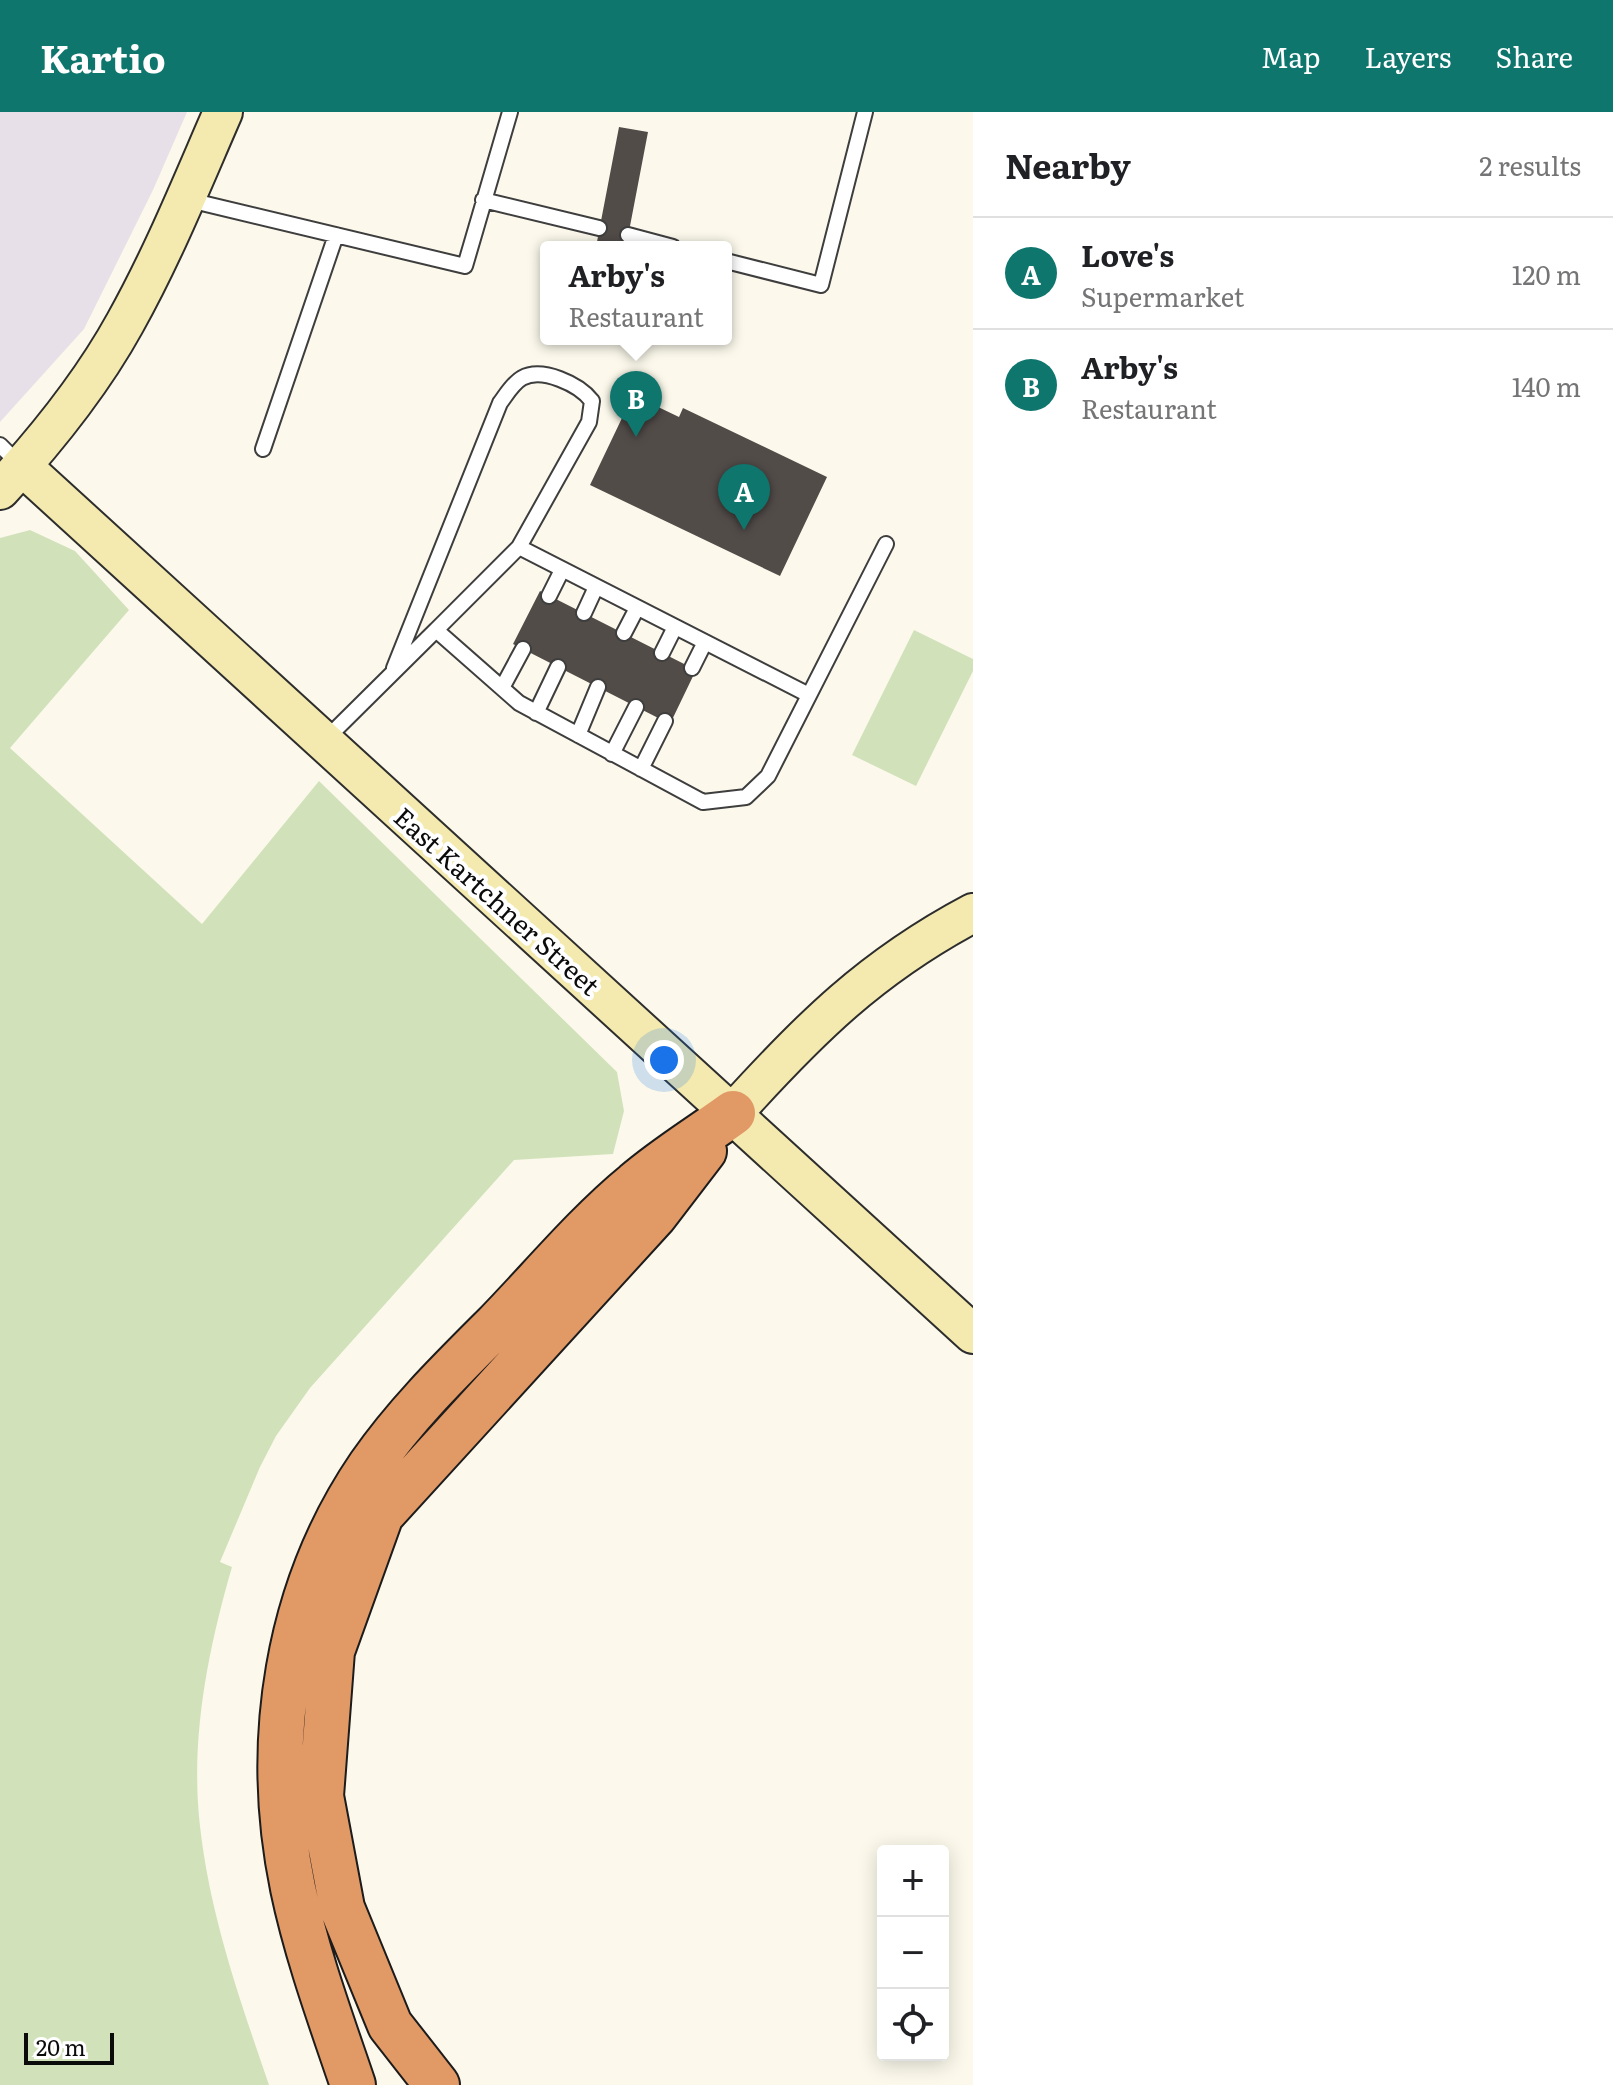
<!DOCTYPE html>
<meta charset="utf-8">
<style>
body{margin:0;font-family:Literata,serif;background:#f2f2f2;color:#202124}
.controls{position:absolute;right:24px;bottom:24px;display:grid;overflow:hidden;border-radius:8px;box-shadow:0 4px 20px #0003}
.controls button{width:72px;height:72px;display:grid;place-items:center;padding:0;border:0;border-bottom:2px solid #e0e0e0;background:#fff;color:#202124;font:40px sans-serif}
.scale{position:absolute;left:24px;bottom:20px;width:90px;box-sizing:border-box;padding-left:8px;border:4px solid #0b0b0b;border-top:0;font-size:22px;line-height:28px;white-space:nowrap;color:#0b0b0b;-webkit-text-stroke:6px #fff;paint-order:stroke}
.you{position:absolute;left:664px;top:948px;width:28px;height:28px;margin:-20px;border:6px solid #fff;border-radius:50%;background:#1a73e8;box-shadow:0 0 0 12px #1a73e833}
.badge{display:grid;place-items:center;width:52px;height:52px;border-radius:50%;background:#0f766e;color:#fff;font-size:26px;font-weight:700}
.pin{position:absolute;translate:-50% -66px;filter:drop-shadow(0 2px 4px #0008)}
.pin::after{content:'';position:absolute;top:42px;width:28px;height:24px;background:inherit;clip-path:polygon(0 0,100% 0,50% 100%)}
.popup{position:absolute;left:540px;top:129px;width:192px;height:104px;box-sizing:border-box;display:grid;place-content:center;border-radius:8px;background:#fff;filter:drop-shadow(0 2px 6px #0005);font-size:26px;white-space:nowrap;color:#757577}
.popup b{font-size:30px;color:#202124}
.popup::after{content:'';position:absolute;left:50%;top:100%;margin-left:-16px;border:16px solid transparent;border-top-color:#fff}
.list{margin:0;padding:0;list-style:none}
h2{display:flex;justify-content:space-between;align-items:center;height:104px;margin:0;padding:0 32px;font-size:34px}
h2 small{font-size:26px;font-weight:400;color:#757577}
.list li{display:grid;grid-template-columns:52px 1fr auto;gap:24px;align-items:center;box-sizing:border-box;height:112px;padding:0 32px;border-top:2px solid #e0e0e0}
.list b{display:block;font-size:30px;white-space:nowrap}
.list p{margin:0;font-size:26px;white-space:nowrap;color:#757577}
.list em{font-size:26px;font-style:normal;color:#757577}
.icon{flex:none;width:44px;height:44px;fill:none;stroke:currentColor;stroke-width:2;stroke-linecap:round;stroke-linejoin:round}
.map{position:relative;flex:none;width:973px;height:1973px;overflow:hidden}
header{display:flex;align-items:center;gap:48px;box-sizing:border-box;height:112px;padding:0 40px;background:#0f766e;color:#fff}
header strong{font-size:38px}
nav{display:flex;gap:44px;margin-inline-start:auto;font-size:28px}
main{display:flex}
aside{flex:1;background:#fff}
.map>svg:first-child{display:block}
</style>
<header>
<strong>Kartio</strong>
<nav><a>Map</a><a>Layers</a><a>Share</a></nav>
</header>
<main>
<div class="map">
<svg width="973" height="1973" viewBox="0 0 973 1973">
<rect width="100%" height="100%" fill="#fcf9ec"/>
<path fill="#e8e0e9" d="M0 0H187L153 78 84 217 0 310Z"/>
<path fill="#d1e2bb" d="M30 418 75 439 129 498 10 636 202 812 319 669 617 960 624 999 613 1042 514 1048 310 1276 276 1324 260 1355 220 1450 232 1455C208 1538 190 1627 200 1714 210 1804 240 1888 269 1973H0V426Z
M914 518 973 547V559L916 674 852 643Z"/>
<path fill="#524c49" d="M619 15 648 20 626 135H596Z
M633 283 679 305 683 296 827 365 780 464 590 373Z
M540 479 696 558 670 612 513 532Z"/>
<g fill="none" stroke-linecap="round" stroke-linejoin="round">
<g stroke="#3e3e3e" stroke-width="18">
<path id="lane" d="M185 87 465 154 510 0
M483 88 599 116
M628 123 673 135
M726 149 821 173 865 0
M0 333 20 353
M263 337 336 123
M519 435 809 583
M549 484 562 458
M584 501 596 475
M624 521 637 496
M662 541 675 515
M394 556 500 291C506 283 513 271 522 266 542 255 579 272 592 289L589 310 519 435 436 518
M692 556 705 530
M502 576 523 537
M536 601 558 555
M578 623 598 575
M324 629 436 518 519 591 703 690 746 685 768 664 886 432
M612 642 636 595
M641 657 665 609"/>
</g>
<g stroke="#2d2d2d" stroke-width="42">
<path id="secondary" d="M22 354 973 1222
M0 378C46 328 92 271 125 211 163 143 192 71 223 0
M733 1001C809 917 871 855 973 801"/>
</g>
<g stroke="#1c1c1c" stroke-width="48">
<path id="highway" d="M353 1973C331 1908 307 1843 293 1776 263 1631 286 1477 370 1354 406 1302 451 1258 495 1214 539 1169 586 1112 635 1072 665 1046 700 1025 733 1001
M437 1973 390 1913 342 1796 321 1684 332 1539 381 1403 655 1103 704 1039"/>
</g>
<use href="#lane" stroke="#fff" stroke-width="14"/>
<use href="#secondary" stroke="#f4eaaf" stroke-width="38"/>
<use href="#highway" stroke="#e19966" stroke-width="44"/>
</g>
<g text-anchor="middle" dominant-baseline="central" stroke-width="8" stroke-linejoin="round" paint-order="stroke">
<g font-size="26" fill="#0b0b0b" stroke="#fff">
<text transform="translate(498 788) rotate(42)">East Kartchner Street</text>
</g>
</g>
</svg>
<div class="controls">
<button>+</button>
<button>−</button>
<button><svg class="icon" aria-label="locate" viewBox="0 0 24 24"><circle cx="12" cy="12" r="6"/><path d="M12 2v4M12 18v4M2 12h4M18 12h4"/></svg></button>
</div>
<div class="scale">20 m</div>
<div class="you"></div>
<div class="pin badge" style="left:744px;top:418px">A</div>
<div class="pin badge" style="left:636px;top:325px">B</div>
<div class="popup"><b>Arby's</b>Restaurant</div>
</div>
<aside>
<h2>Nearby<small>2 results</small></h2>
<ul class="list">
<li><span class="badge">A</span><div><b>Love's</b><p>Supermarket</p></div><em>120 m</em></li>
<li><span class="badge">B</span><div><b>Arby's</b><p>Restaurant</p></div><em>140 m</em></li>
</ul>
</aside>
</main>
